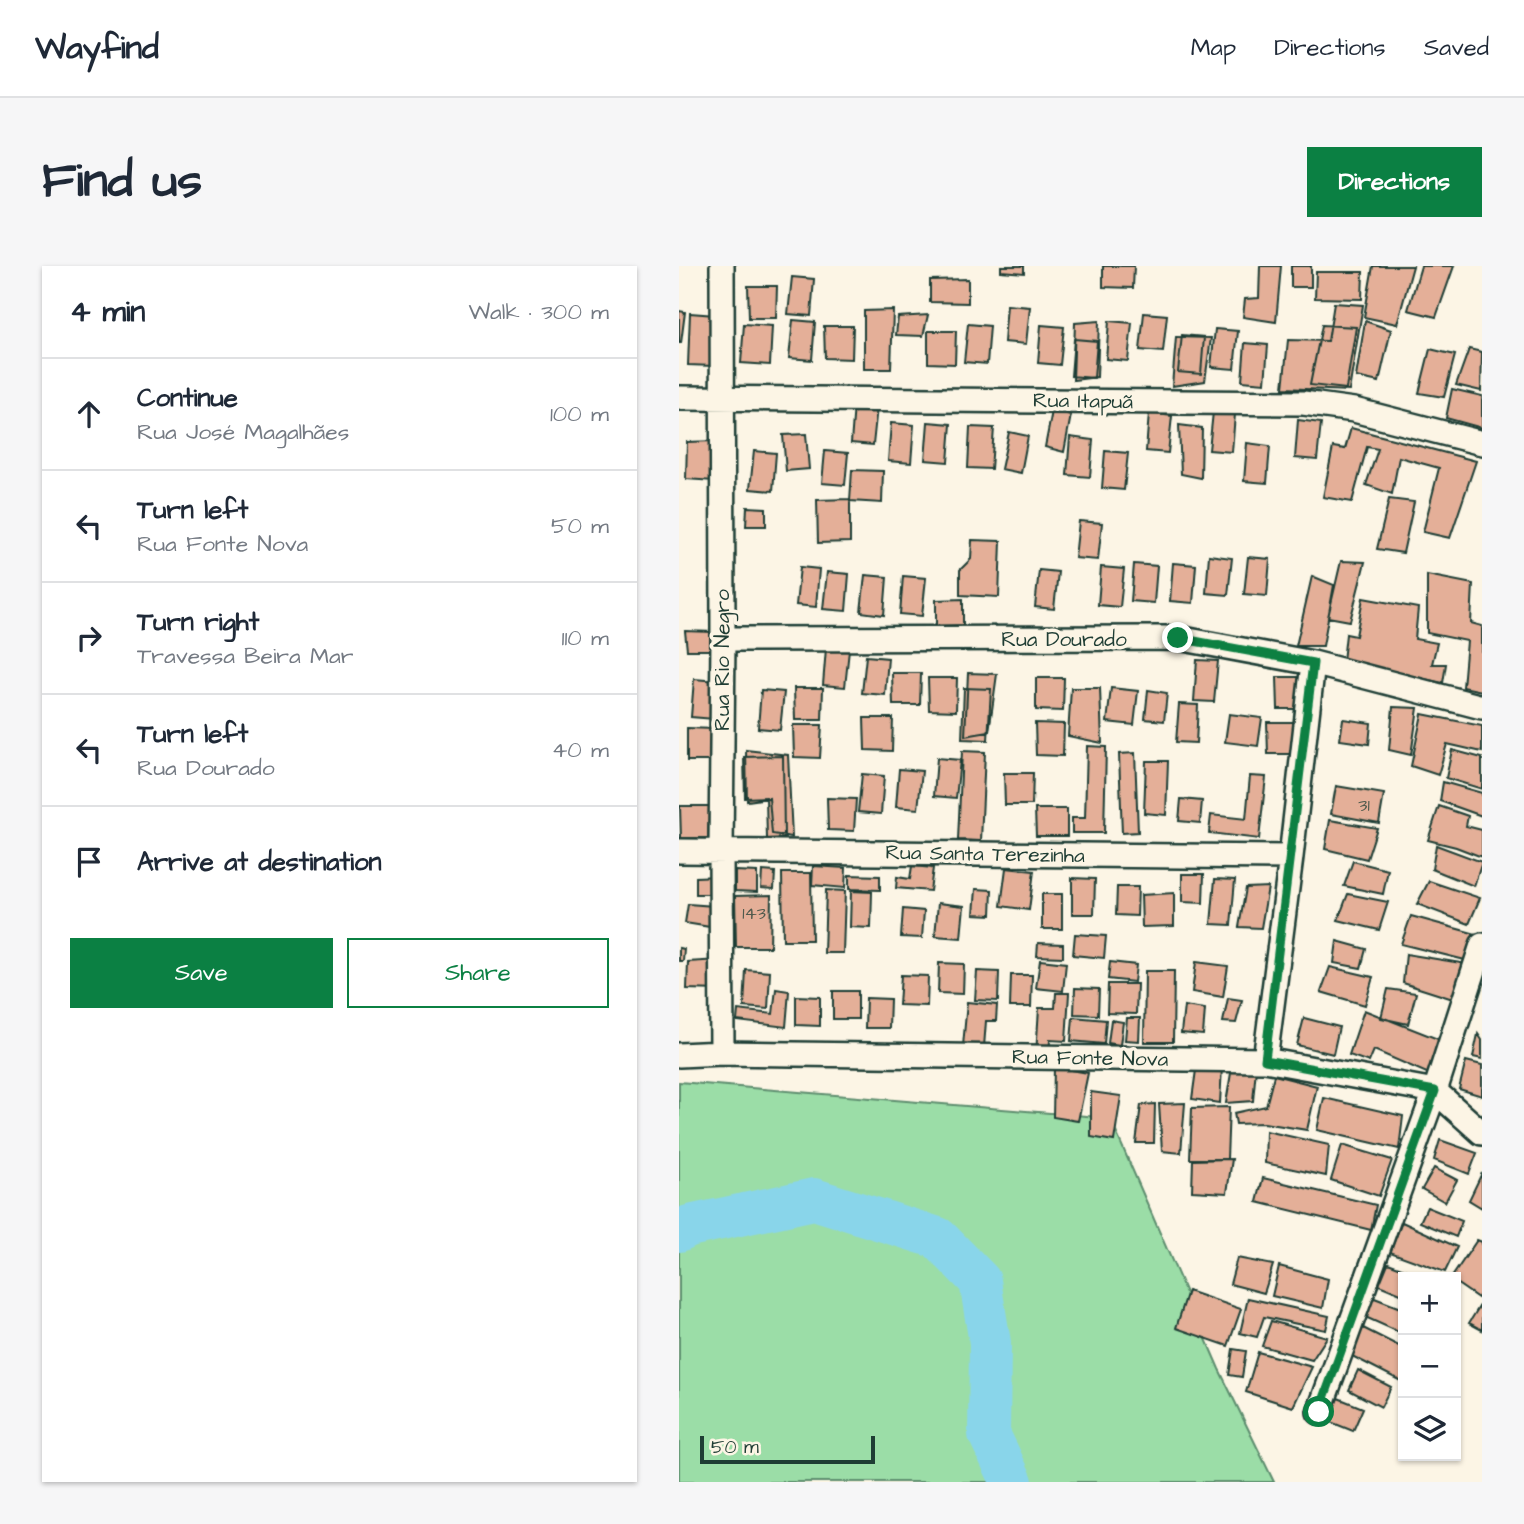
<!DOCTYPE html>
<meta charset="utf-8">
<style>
body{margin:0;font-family:"Architects Daughter",sans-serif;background:#f6f6f7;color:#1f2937}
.controls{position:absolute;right:21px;bottom:21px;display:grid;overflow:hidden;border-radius:0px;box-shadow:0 2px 5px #0004}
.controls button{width:63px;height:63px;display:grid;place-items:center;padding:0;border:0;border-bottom:2px solid #e0e1e3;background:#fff;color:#1f2937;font:35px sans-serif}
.scale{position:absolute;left:21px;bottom:18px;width:175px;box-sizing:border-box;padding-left:7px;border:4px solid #1f3d34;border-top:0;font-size:19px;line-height:24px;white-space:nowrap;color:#1f3d34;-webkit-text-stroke:5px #fcf5e5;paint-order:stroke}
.stop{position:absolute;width:21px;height:21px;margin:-16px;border:5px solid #0b8043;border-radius:50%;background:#fff}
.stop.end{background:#0b8043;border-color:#fff;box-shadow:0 2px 7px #0008}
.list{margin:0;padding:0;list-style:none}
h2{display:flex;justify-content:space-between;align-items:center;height:91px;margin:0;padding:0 28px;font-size:30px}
h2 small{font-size:23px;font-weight:400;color:#747a83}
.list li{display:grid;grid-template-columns:46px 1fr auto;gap:21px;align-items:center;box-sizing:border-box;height:112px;padding:0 28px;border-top:2px solid #e0e1e3}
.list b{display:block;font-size:26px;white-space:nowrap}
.list p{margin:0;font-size:23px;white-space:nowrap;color:#747a83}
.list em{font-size:23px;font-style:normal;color:#747a83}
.actions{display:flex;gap:14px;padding:21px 28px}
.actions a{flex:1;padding:16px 0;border:2px solid #0b8043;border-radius:0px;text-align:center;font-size:24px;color:#0b8043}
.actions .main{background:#0b8043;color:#fff}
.icon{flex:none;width:38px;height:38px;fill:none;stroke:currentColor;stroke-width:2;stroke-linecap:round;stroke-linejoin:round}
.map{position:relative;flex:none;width:803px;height:1216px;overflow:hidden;border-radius:0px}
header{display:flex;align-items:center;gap:42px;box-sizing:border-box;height:98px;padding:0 35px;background:#fff;border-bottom:2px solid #e0e1e3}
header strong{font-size:33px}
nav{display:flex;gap:38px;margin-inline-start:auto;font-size:24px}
.intro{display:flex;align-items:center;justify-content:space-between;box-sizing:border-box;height:168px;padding:0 42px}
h1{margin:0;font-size:49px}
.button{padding:18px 32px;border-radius:0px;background:#0b8043;color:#fff;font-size:24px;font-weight:700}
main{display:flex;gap:42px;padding:0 42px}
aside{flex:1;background:#fff;border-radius:0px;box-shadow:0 2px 5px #0004}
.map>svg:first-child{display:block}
</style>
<header>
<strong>Wayfind</strong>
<nav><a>Map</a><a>Directions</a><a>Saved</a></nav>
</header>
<div class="intro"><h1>Find us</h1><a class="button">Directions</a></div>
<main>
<aside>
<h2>4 min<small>Walk · 300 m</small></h2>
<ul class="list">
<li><svg class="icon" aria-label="ahead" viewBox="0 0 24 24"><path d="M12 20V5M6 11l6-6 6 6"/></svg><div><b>Continue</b><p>Rua José Magalhães</p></div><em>100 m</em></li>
<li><svg class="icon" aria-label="left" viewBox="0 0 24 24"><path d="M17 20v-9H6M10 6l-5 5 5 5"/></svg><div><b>Turn left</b><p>Rua Fonte Nova</p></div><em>50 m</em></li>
<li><svg class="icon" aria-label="right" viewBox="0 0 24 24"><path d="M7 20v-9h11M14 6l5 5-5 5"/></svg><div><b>Turn right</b><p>Travessa Beira Mar</p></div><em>110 m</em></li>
<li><svg class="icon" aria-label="left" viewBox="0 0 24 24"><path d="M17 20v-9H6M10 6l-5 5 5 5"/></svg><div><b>Turn left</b><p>Rua Dourado</p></div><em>40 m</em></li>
<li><svg class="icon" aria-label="arrive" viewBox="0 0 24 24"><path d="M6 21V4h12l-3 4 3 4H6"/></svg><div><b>Arrive at destination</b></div></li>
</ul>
<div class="actions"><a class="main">Save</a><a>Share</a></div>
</aside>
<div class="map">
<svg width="803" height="1216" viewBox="0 0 803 1216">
<rect width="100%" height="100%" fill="#fcf5e5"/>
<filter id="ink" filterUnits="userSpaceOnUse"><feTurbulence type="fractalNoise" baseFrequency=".0143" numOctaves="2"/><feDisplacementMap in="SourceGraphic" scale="14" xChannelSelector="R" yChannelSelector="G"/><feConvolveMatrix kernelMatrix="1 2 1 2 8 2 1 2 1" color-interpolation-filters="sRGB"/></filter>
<g filter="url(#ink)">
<path fill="#9bdda7" stroke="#5d8d6e" stroke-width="2" d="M0 816 431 852 540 1103 595 1216H0Z"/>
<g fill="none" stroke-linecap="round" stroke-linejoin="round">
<path stroke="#89d5ea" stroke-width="42" d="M0 965 10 960 135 933 259 972 301 1015 311 1077 310 1168 333 1216"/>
</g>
<path fill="#e4af98" stroke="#1f3d34" stroke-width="2" d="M322 0H345V7L322 5Z
M424 0H455L454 22 424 21Z
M581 0H602L597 56 564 51 566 33 580 32Z
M612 0H632V21H612Z
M694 0H734L718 58 685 51Z
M742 0H775L757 51 729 44Z
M637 6H684L683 33 636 32Z
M113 11 135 13 132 50 109 48Z
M289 13V37L251 36V14Z
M69 20H98L97 52H70Z
M655 37 684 39 670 125 604 122 609 74 649 75Z
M328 39 351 41 347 78 325 76Z
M214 44 212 103H185V45Z
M0 45 6 46 2 77H0Z
M11 47 36 49 35 100 9 99Z
M465 47 488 49 484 86 461 84Z
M249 49 244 70 217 69 219 51Z
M114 54 136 56 133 94 110 92Z
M420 55 418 111 394 114 396 57Z
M430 55 453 57 449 95 427 93Z
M686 55 712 64 700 116 677 111Z
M65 58 93 60 91 99 62 97Z
M289 58 311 60 308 98 285 96Z
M362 59 385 61 381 99 359 97Z
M643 59 677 61 667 123 631 119Z
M145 60H174L173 93 146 92Z
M536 63 559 65 555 103 532 101Z
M249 65H277L276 98 249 97Z
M503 69 525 71 522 108 499 106Z
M497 71 532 72 526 115 493 120Z
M395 73 418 75 415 112 392 110Z
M566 77 589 79 586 117 563 115Z
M751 83 776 89 765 131 740 127Z
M790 83 803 86 802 125 777 119Z
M773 123 803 130V162L767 152Z
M175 139 198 141 194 179 172 177Z
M373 145 392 149 385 186 366 181Z
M534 146 556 148 553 186 530 184Z
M470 147 493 150 489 187 467 185Z
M619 154 642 157 638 194 616 192Z
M249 156 272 158 269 196 246 194Z
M212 157 235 159 232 197 209 195Z
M500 159 523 162 522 212 502 208Z
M291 161 315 162 312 203 289 202Z
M672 162 797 195 771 272 744 266 760 202 720 191 713 228 687 219 699 183 688 181 673 236 644 231 654 181 666 183Z
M330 166 349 170 342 207 322 203Z
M127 168 130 203 107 205 104 169Z
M391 171 414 174 411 211 388 209Z
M35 175V215L7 213 8 176Z
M568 177 591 180 588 217 565 215Z
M75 185 97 187 94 225 71 223Z
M146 185 169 187 166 219 143 217Z
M426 185 449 187 445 224 423 222Z
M173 204 204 205 203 237 171 235Z
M171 233V276L139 277 138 234Z
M710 233 735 236 724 287 698 283Z
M68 241 87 242V260H67Z
M400 255 423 257 419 294 396 292Z
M293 274 322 275 320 331 281 329V304L292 293Z
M530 289 553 292 549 329 527 327Z
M569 291 591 293 588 330 565 328Z
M662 295 686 296 671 355 649 351Z
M494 297 517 299 514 337 491 335Z
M455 298 478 300 475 337 452 335Z
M121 301 140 303 137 341 117 339Z
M422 301 445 303 441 341 419 339Z
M360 304 379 306 375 343 356 341Z
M148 306 170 308 167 345 144 343Z
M186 309 208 311 205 349 182 346Z
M748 309 794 318 792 357 803 360V425L784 421 788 375 748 367Z
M224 310 247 312 243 350 221 348Z
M633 310 655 319 644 380H617Z
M684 332 739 342 736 373 758 377 753 398H767L764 417 664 395 667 368 677 370Z
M284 333V359L257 360V334Z
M6 365 34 366 36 384H8Z
M147 382 170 384 166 421 144 419Z
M187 390 209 392 206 429 183 427Z
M518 394 539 395 535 436 515 435Z
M213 407H242L241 439H214Z
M289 407 318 408 310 466 286 470Z
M598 411H627L626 443H599Z
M249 412H278L277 445 250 444Z
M357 412H385L384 445 357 444Z
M15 413 38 415 35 453 12 451Z
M115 422H144L143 454H116Z
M285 422 312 423 309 474 283 473Z
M392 422H421L423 477 389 470Z
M432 422 459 425 455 459 428 456Z
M82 424 105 426 101 464 79 462Z
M469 424 488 427 485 455 466 453Z
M500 438 519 439 517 477 497 476Z
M714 441 739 442 732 489 710 484Z
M550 448 583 452 579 480 546 476Z
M743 448 803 460V486L768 478 759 509 732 500Z
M185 452H214L213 485 186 484Z
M664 453 692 457 690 478 661 474Z
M588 456H617L616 488H589Z
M356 457 385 458 384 490 357 489Z
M114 459H143L141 492 115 491Z
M8 462 36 463 35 495H8Z
M408 480 427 481 425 567H393V552H406Z
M67 484 109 489 113 571 93 568 90 532 68 535Z
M773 484 803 492V523L767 512Z
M283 485 306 486 302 575 279 574Z
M456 487 459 566 443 567 440 488Z
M104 490 105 572 88 573 87 531 66 532 65 491Z
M258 492 281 494 277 532 255 530Z
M467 495H489L487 549 465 547Z
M220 503 243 505 239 543 217 541Z
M325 507H354L353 539H326Z
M183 508 205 510 202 548 179 546Z
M571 510 587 511 580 573 530 567 532 549 567 553Z
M764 516 803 527V550L761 535Z
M657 520 705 528 700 557 652 548Z
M148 532 177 533 175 565 149 564Z
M502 533 523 535 521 557 500 555Z
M1 540H30L29 572H2Z
M760 540 789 550 787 560 803 564V591L777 581 749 574Z
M356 543H388V570H357Z
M651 554 698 562 688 593 646 583Z
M757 579 803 596 795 620 753 603Z
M674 595 709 604 704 628 665 620Z
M134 600 167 602 166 622 133 619Z
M233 600 254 602 251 625 217 622 218 611 231 613Z
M327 602 355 605 350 644 322 640Z
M56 605 78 606V626L56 625Z
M83 605 96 606 95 623 82 622Z
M103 607H132L133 674H104Z
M503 608H525L524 637 503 636Z
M170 609 201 610V624L170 623Z
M39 610 40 628H17V611Z
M393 612 416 613 415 648H393Z
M536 613 556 614 552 659 532 658Z
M750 615 801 632 790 658 738 638Z
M438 621H459L458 650 437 649Z
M589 621 582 662 560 661 567 622Z
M297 623 313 624 312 649 295 648Z
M147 624 166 625 164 687H145Z
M172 625 193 626 192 662 171 661Z
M495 627V660L463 661 462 629Z
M363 628H383V663H363Z
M669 628 709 636 700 664 659 654Z
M92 629 91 681H57L56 630Z
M259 637 285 640 282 672 256 670Z
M9 638 35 640 31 661 6 657Z
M224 643 245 645 243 672 222 671Z
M732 650 797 668 790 695 722 678Z
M396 668 427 670 425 692 394 689Z
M658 675 687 683 682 702 655 697Z
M359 677 384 678V691L358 690Z
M0 682 5 683 4 695H0Z
M727 688 788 698 777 734 724 717Z
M40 694V724L8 723 9 696Z
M361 694 387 697 384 725 357 722Z
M431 696 457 699 455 716 429 713Z
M517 696 549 700 544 731 513 726Z
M260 697 285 698 284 728 259 727Z
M651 701 694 711 686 739 642 726Z
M67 704 91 706 89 743 65 741Z
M298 705 320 706 319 735 296 734Z
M466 705H495L494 776H465Z
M222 709 249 710 248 740 220 739Z
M332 709H353L352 741H331Z
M429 718H458L457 748 428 747Z
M396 722 420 723 419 749 395 748Z
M97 723 110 725 107 761 58 755 59 744 94 748Z
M709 723 737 727 729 758 702 752Z
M154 725H179V753H154Z
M377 727H390L387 775 371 774 370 789 357 788 360 742H376Z
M117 730 141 731V760L117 759Z
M187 732 211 733 210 762H186Z
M549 732 563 734 557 757 544 756Z
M288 736 318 739 317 755H307L305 781 284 780Z
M505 740 526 743 524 769 502 767Z
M685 744 764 775 750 808 695 784 690 796 670 789Z
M394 751 427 754 425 778 392 775Z
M448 752H461L460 775 446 774Z
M625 752 660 761 654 788 618 779Z
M432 754 444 756 441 779 429 777Z
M799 768 803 774V793L794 791Z
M787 795 803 799V830L780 823Z
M375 801 409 807 399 855 374 851Z
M543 801 541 837 513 833 517 804Z
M553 801 577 802 574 835 547 837Z
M595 809 638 820 628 864 585 857 557 858 555 847 587 840Z
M412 826 442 830 435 875 412 871Z
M645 832 724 850 720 883 638 864Z
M506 837 502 887 483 885 480 838Z
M476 838 475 877H457L462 839Z
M550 841 548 893H511L513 842Z
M587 865 650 879 647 910 586 897Z
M761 874 798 887 790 908 755 894Z
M663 879 713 894 700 930 652 914Z
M553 893 548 927 513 925 514 894Z
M755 902 778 914 766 936 743 923Z
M803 907V942L790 934Z
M584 912 697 939 692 964 578 936Z
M748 941 783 955 777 971 741 956Z
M723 956 778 981 766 1006 711 986Z
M798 974 803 976V1025L799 1032 777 1017V1011H773Z
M558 992 594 999 585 1027 551 1018Z
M709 997 747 1011H724V1029L700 1019Z
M600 1000 649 1013 644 1042 593 1030Z
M509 1025 562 1043 549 1080 497 1062Z
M693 1031 724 1043V1068L684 1050Z
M569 1032 650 1050 647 1064 585 1051 578 1071 561 1067Z
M803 1036V1064L790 1057Z
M592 1055 648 1071 633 1094 583 1080Z
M684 1062 724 1082V1116L671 1089Z
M554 1083 567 1085 563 1111 550 1109Z
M579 1086 633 1101 614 1141 567 1126Z
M679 1104 712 1121 702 1141 670 1124Z
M659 1132 684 1142 674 1165 649 1155Z"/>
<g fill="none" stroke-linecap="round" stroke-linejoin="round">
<g stroke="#1f3d34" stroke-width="28">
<path id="minor" d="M0 132 624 137 675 144 803 177
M44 373 499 372 634 397 803 441
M0 585 612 591
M43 787 42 585 44 373 43 0
M0 789 43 787 586 794 756 825 803 867
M586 794 612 591 634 397
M640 1146 756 825 803 679"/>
</g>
<use href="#minor" stroke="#fcf5e5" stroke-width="23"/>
</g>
</g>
<g fill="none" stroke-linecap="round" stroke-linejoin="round" filter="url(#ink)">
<path stroke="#0b8043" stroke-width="9" d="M499 372 634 397 586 794 756 825 640 1146"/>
</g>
<g text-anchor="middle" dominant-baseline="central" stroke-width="7" stroke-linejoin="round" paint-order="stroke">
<g font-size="18" fill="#505a4d">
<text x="685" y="539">31</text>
<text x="75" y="647">143</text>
</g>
<g font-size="21" fill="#1f3d34" stroke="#fcf5e5">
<text transform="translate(404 135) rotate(1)">Rua Itapuã</text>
<text x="385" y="373">Rua Dourado</text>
<text transform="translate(43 394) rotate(-90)">Rua Rio Negro</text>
<text transform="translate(306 588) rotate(1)">Rua Santa Terezinha</text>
<text transform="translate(411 792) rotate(1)">Rua Fonte Nova</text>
</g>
</g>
</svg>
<div class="controls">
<button>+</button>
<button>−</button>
<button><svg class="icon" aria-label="layers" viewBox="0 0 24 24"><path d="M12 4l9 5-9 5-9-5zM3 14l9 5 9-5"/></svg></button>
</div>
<div class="scale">50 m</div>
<div class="stop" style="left:640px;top:1146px"></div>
<div class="stop end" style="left:499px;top:372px"></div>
</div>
</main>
